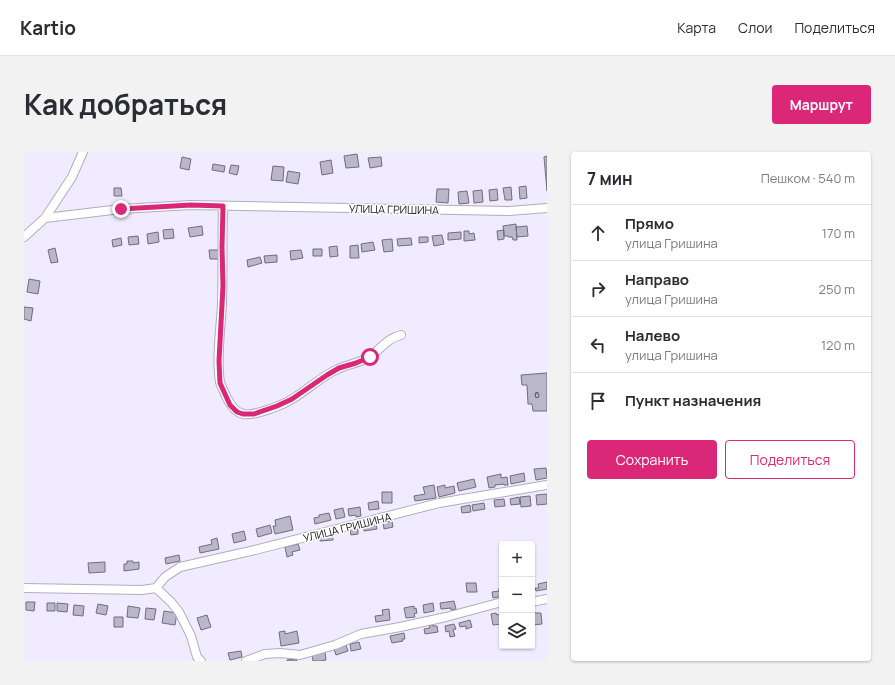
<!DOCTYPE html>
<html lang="ru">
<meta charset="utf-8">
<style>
body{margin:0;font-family:Manrope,sans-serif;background:#f2f2f3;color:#2b2b33}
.controls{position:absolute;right:12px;bottom:12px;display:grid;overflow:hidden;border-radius:4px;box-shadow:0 1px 3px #0004}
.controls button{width:36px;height:36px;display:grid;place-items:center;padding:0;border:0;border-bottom:1px solid #e1e1e2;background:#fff;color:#2b2b33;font:20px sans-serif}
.stop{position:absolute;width:12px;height:12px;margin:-9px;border:3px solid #db2777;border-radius:50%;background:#fff}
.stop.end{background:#db2777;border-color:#fff;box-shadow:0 1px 4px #0008}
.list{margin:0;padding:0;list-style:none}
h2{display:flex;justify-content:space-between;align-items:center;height:52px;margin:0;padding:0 16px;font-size:17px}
h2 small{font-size:13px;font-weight:400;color:#7c7c81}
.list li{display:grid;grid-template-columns:26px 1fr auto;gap:12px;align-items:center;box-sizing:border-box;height:56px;padding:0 16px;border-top:1px solid #e1e1e2}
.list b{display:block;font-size:15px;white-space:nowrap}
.list p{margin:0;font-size:13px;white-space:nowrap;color:#7c7c81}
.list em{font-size:13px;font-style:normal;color:#7c7c81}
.actions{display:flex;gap:8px;padding:12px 16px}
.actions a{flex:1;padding:9px 0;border:1px solid #db2777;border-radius:4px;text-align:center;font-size:14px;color:#db2777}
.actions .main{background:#db2777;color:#fff}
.icon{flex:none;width:22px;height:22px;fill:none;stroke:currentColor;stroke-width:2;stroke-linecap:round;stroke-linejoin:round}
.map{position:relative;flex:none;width:523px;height:509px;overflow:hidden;border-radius:4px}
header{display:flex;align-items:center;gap:24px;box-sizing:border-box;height:56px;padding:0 20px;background:#fff;border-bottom:1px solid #e1e1e2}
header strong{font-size:19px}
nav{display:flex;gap:22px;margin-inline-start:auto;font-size:14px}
.intro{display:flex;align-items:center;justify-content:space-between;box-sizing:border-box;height:96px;padding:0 24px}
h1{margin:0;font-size:28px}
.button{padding:10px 18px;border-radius:4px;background:#db2777;color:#fff;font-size:14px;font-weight:700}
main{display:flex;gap:24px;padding:0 24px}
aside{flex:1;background:#fff;border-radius:4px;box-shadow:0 1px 3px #0004}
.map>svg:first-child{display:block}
</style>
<header>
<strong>Kartio</strong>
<nav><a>Карта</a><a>Слои</a><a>Поделиться</a></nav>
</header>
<div class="intro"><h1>Как добраться</h1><a class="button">Маршрут</a></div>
<main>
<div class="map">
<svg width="523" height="509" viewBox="0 0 523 509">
<rect width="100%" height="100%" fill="#f0ebff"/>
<path fill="#bbb7ca" stroke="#716d7e" d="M333 2 335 15 322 16 320 4Z
M523 4V39L520 5Z
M158 5 167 7 165 18 156 16Z
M357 5 358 14 346 16 344 6Z
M307 8 309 21 298 23 296 10Z
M189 12 201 14 200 20 188 18Z
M207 13 215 14 213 23 205 21Z
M249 14 260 15 259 29 247 28Z
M264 19 276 21 274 32 262 30Z
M502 34 503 46 496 47 495 35Z
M487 35 488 48H481L479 36Z
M90 36H97L98 44H90Z
M413 37H425L424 51 412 50Z
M473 37 474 48 466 49 465 38Z
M458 38 459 50 450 51 449 39Z
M443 39 445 51 435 52 434 40Z
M492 72 493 88H489L488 85H484V84H480L479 74Z
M178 74 179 83 166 85 164 76Z
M503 74 504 84 493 85 492 75Z
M149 77 150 86 140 87 139 78Z
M480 78V87L474 88 473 79Z
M440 79H445V82L450 81 451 88 440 89Z
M134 80 135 90 124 92 123 82Z
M437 80V87L424 88V81Z
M418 83 420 92 410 94 408 84Z
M114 84 115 92 105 93 104 85Z
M395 85H404V90L395 91Z
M97 86 98 93 89 95 88 88Z
M387 86 388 93 374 94 373 87Z
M368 87 369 99 360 100 358 88Z
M349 90 351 98 338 100 337 92Z
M334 93 335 106H326V94Z
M313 94 314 104 306 105 305 95Z
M31 96 34 110 27 111 24 98Z
M289 97H298V104H289Z
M185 98H195L196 107H186Z
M277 98 279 106 267 108 266 99Z
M253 103V110L241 111 240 104Z
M236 105 238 111 224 115 223 108Z
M5 127 16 129 14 142 3 140Z
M0 155 9 156 7 169 0 167Z
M523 221V259H509L508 252H504L503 233H498L497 223Z
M522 316 523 326 512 328 510 317Z
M500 321 501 329 487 332 486 324Z
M477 322V326L483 325 484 333H480V332L471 333V335L465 336 463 325Z
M450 327 452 335 435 339 433 331Z
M410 333 412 346 391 349 390 344 401 342 399 335Z
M421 333V336L430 334 431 341 415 345 413 335Z
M358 340H368V351H358Z
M523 342V352L513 353 512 343Z
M506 344 507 354 497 355 496 345Z
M495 345 496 352 487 353 486 347Z
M480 347 481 354 471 355 470 348Z
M354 349 355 357 345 358 344 351Z
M460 351 461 357 449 359 448 353Z
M446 353 447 360 438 361 437 355Z
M336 355 337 364 332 365V363L325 364 324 357Z
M319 356 321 365 312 367 310 358Z
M305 361 307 368 291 372 290 366 295 365V363Z
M266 364 269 378 251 382 249 374H252L251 368Z
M368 369 369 375 360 377 359 370Z
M352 372 353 377 340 379V374Z
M246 373 248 381 234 385 232 377Z
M334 376V382L327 383 326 378Z
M220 379 222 388 210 391 208 382Z
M309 380V388L296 389 295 381Z
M193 386 195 397 176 401 175 395 188 392 187 388Z
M274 392 276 398 268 400 269 403 263 405 261 395Z
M155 403 156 409 142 412 141 406Z
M103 409H109V411L115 410V417L100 419V412H103Z
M81 410V420L65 421 64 411Z
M523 430V437L512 439 511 436H515L514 432Z
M442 431H452L453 440H443Z
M478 435V444L469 446 468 440 475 439V436Z
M430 449 432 457 427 458V456L417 457 416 451Z
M2 450H11L10 459 2 458Z
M23 451H31V459H23Z
M33 451 44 452 43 460 33 459Z
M409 451 410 459 400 461 399 453Z
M74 452 84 454 82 463 72 461Z
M50 453 60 454 59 464 49 463Z
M104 454 116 456 114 466 103 465Z
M390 454V457L392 456 393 461 390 462 391 465 382 466 380 456Z
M122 456 132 457 130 468 121 467Z
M365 457 366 468 352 470 351 464 359 463 358 458Z
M140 459 153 461 151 473 138 471Z
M472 461 473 463 478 462V472L469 473 467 462Z
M508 461H517L518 472 508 473Z
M183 463 187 475 177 478 173 466Z
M90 465H99V475H90Z
M446 468 448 475 442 477V474L436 475 435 471Z
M430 472 432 477 429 478 431 484 426 485 425 479 422 480 421 474Z
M405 473H409V474H413L414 480 401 482 400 477 406 476Z
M261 479V482L273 479 275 491 257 494 255 480Z
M380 481 381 487H378L379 489 368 491 366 484Z
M335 490 337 497 327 499 326 492Z
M322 493 324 499 312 503 310 497Z
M217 499 218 505 206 508 204 501Z
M301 500 302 508 297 509H289L288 503Z
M272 507 273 509H263V508Z"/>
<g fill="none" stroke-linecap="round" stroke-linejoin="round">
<g stroke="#b1adbf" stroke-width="10">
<path id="minor" d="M199 54C198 86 199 118 198 151 197 175 192 206 196 230 197 234 200 239 202 244 212 266 223 265 243 258 252 255 261 252 268 247 284 238 297 224 314 217 324 212 336 211 345 205 357 198 361 187 377 183
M21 66 97 57 167 53 485 59 523 56
M0 85 21 66 48 25 59 0
M0 436 118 438 132 436 141 425 156 415 231 398 415 351 523 333
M132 436 147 450 155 460 167 484 173 505 177 509
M508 450 523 447
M222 509 241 502 256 501 276 503 311 493 337 482 376 475 422 465 478 450"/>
</g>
<use href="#minor" stroke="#fff" stroke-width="8"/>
</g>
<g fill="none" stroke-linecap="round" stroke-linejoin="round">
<path stroke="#db2777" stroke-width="5" d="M97 57 167 53 199 54 198 95 199 134 195 209 196 231 206 253 213 260 219 262H230L253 254 268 247 303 223 315 216 332 211 346 205"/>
</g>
<g text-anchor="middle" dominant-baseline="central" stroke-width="3" stroke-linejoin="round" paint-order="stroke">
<g font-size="9" fill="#42404a">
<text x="513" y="242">6</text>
</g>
<g font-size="11" fill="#1a181f" stroke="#fff">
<text transform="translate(370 57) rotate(1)">УЛИЦА ГРИШИНА</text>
<text transform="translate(323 375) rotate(-14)">УЛИЦА ГРИШИНА</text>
</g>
</g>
</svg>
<div class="controls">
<button>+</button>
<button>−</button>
<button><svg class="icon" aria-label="layers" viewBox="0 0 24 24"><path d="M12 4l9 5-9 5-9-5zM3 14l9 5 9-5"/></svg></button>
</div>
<div class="stop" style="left:346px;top:205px"></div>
<div class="stop end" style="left:97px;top:57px"></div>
</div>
<aside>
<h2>7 мин<small>Пешком · 540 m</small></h2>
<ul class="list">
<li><svg class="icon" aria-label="ahead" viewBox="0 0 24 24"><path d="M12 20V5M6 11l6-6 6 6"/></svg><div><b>Прямо</b><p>улица Гришина</p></div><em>170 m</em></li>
<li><svg class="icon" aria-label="right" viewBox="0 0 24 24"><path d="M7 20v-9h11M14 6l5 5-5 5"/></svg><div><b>Направо</b><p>улица Гришина</p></div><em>250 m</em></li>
<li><svg class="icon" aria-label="left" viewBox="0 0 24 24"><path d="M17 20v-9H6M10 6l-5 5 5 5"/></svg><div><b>Налево</b><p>улица Гришина</p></div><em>120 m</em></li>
<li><svg class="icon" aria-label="arrive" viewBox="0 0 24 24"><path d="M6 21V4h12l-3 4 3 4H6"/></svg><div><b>Пункт назначения</b></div></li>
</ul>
<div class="actions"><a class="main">Сохранить</a><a>Поделиться</a></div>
</aside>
</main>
